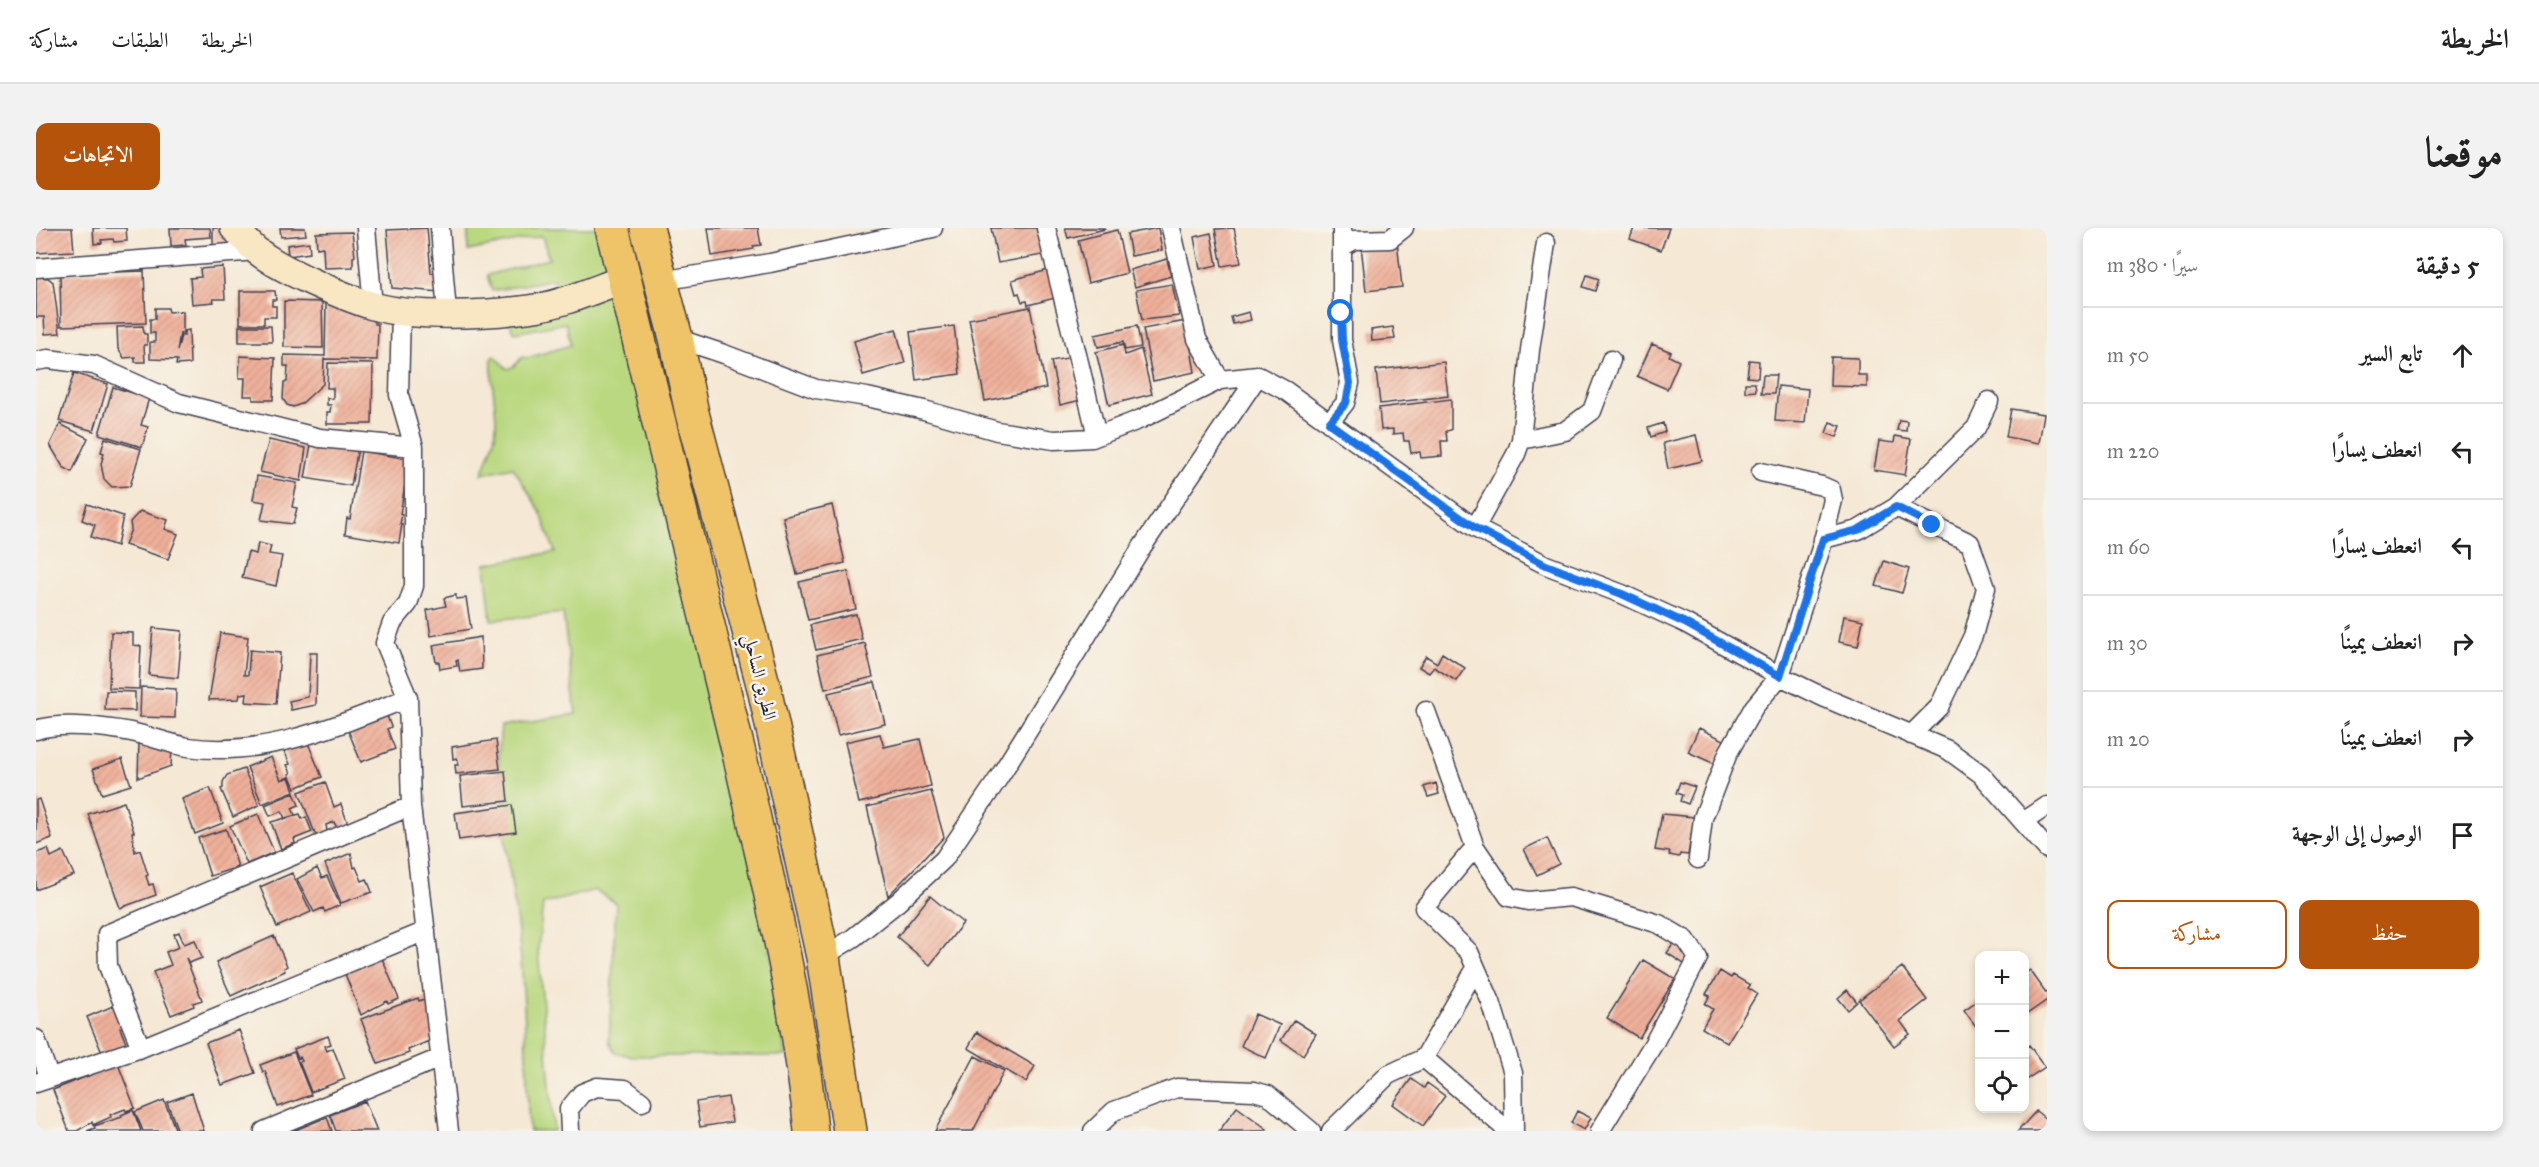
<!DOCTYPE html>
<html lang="ar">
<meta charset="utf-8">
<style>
body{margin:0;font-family:"IM FELL Great Primer",Amiri,serif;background:#f2f2f2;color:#222;direction:rtl}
.controls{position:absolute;right:18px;bottom:18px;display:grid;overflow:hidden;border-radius:12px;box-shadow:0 3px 9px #0003}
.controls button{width:54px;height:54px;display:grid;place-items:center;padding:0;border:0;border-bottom:2px solid #e0e0e0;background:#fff;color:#222;font:30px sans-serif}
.stop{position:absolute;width:18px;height:18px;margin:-14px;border:4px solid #1a73e8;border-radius:50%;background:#fff}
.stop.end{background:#1a73e8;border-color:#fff;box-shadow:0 2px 6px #0008}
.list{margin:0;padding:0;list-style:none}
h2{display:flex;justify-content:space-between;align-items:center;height:78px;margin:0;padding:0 24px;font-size:26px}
h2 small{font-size:20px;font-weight:400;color:#767676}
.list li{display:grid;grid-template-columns:39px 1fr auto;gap:18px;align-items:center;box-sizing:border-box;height:96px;padding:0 24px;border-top:2px solid #e0e0e0}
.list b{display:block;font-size:22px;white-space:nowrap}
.list em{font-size:20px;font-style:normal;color:#767676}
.actions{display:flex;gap:12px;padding:18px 24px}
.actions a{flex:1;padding:14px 0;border:2px solid #b45309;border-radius:12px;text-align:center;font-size:21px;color:#b45309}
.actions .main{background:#b45309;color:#fff}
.icon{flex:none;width:33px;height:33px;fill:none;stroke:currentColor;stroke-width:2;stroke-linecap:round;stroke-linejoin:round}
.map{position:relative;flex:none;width:2011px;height:903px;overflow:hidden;direction:ltr;border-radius:12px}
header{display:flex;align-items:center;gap:36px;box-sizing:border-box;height:84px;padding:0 30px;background:#fff;border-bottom:2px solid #e0e0e0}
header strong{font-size:28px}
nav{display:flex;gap:33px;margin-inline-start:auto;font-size:21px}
.intro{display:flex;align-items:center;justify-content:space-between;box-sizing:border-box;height:144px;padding:0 36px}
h1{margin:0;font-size:42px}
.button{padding:15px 27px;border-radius:12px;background:#b45309;color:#fff;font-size:21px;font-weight:700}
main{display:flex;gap:36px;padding:0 36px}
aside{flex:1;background:#fff;border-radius:12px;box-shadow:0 3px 9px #0003}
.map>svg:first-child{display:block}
</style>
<header>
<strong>الخريطة</strong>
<nav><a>الخريطة</a><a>الطبقات</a><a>مشاركة</a></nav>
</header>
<div class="intro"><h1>موقعنا</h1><a class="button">الاتجاهات</a></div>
<main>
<aside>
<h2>5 دقيقة<small>سيرًا · 380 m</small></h2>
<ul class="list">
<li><svg class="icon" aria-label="ahead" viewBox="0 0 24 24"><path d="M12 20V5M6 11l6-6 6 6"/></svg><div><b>تابع السير</b></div><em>50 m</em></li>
<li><svg class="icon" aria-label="left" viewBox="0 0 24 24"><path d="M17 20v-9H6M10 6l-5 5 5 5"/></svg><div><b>انعطف يسارًا</b></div><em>220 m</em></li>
<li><svg class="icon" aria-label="left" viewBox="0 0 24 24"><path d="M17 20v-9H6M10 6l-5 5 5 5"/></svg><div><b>انعطف يسارًا</b></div><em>60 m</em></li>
<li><svg class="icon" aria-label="right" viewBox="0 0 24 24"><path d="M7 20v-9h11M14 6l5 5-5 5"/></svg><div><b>انعطف يمينًا</b></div><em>30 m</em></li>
<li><svg class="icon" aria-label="right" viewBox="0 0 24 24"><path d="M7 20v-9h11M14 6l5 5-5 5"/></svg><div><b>انعطف يمينًا</b></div><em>20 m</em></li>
<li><svg class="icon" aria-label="arrive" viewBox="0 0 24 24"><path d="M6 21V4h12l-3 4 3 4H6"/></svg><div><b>الوصول إلى الوجهة</b></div></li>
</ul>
<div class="actions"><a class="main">حفظ</a><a>مشاركة</a></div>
</aside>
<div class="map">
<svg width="2011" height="903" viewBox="0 0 2011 903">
<defs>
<pattern id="building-hatch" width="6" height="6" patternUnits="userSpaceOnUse" patternTransform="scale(1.5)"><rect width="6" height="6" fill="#efb09a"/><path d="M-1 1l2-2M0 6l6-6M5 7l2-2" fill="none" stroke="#cd9786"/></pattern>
</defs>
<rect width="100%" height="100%" fill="#f7f3e8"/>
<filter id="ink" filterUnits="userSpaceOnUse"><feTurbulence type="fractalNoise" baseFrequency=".0167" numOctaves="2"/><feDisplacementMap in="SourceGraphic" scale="12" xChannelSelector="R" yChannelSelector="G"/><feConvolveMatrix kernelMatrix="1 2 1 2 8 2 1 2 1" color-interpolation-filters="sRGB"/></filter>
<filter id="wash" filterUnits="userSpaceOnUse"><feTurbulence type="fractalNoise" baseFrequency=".008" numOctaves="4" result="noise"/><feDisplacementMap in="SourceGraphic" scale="24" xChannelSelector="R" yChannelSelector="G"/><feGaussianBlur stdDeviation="1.35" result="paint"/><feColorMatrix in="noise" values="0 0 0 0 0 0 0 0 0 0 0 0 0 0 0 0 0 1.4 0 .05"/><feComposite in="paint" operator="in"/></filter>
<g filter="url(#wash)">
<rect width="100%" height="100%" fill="#f5e8d4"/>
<path fill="#b9d87f" stroke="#6e7d5d" stroke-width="1.5" d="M432 0H625L750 828H597L580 825 573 814 580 675 559 662 507 676 502 722 518 903H493C490 842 490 781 484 721 477 650 457 567 465 498L540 486 527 385 455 392 449 336 519 324 504 283 477 239 446 246C452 230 460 213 460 195 460 173 454 152 456 129L459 128 471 141 477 139 486 129 491 130 535 117 530 95 479 105 471 89 524 75 518 51 456 63 451 47 513 31 506 8 432 23Z"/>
<g id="blocks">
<path fill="url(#building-hatch)" d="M0 0H36L38 23 0 25Z
M57 0H90L91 13 78 14 77 11 65 12 66 15 58 16Z
M134 0H174L175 9 149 11 150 17 135 18Z
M177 0H193L204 19 177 20Z
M244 0H269L270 7 245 9Z
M391 0 395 45 403 44 404 64 356 60 351 2Z
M672 0H722L725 17 717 18 718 21 676 28Z
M955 0H1007L1012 26 962 35Z
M1029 0H1068L1069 1 1032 10Z
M1122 0 1126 22 1095 28 1091 6Z
M1198 0 1205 35 1186 38 1179 1Z
M1598 0H1633L1625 22 1594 11Z
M1081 2 1091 45 1052 55 1042 12Z
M316 4 319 28 317 29V39L288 40 287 19 281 20 280 5Z
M1175 5 1181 37 1164 41 1158 9Z
M1361 13 1366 59 1330 63 1325 17Z
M273 14 274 25 252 28 251 17Z
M1131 31 1135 48 1099 59 1094 42Z
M187 39 189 71H177L178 74 156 76 154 50 165 49 164 41Z
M1016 41 1019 70 992 77 991 73 986 74 983 65 980 66 976 52Z
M108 43 110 95 25 98 24 46Z
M1551 47 1563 51 1559 63 1547 59Z
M0 49 12 50 17 54 24 105 9 106 8 89H0Z
M1136 56 1143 88 1106 92 1100 62Z
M204 63H239L240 72H236V78H240V89H228V96H204Z
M248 73 286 74 287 120 248 119Z
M290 74 340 82 339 96H342L341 132 288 131 287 156 265 176 257 179 251 177 247 171 248 154H251L252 138H248V127L289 128Z
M994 79 1010 160 949 173 933 91Z
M119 80H132L133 84 147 83V105H144L141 123 145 108H148V103L153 102 154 136 140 137 141 132 114 131V114H119V105H114V91H119Z
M1213 84 1215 92 1197 96 1195 89Z
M1150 93 1159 144 1117 153 1107 101Z
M107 98 108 106H111V117H108L109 134H99V129L88 130 82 121 81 99Z
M203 98H235L236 114H203Z
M918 98 924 146 880 152 874 104Z
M1101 98 1105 119 1089 122 1087 114 1062 119 1059 107Z
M1357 99 1359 111 1336 113 1335 102Z
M860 101 869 135 827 147 818 113Z
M1616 116 1635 124 1633 128 1643 133 1631 161 1601 148Z
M1087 117 1089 127 1105 121 1116 166 1073 177 1060 124Z
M204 128 239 130 237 172H217V168H208L209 150H203Z
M1036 129 1045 172 1024 177 1015 133Z
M1795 129 1822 130V147H1831V159L1794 158Z
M1713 132 1723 133 1722 150 1711 149Z
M1408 134 1412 168 1344 176 1340 142Z
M292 135 337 136 336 196H291V184H294L295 177H291V170L297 171V160H291Z
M38 145 72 156 58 203 23 193Z
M1727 147H1740L1738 166H1725Z
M1709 155H1719L1720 163 1709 164Z
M1742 158 1772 161 1769 195 1739 193Z
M77 159 113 170 105 197 112 199 106 219 63 206Z
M1415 171V202L1410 203 1411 213H1405L1406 228 1385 230 1384 224 1375 225 1373 213H1368L1367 205 1357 206V201L1345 202 1343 180Z
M1975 181 2008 186 2003 215 1970 209Z
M1863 192 1871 193 1870 203 1861 202Z
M1794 194 1805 198 1801 209 1790 205Z
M1627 195 1629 204 1615 209 1612 200Z
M24 196 52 210 36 244 27 239 14 217Z
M1660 207 1666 233 1632 241 1627 215Z
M1859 208 1875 211 1869 247 1838 242 1843 213 1858 215Z
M69 210 105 221 94 258 76 259 68 251 65 236 68 225 65 224Z
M276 211 322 220 315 258 269 250Z
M233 212 270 220 265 253 224 244Z
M325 223 373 231 364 286 366 287 364 296H366L363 315 309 306 311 290 314 291Z
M221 248 261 255 256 279 261 280 257 296 225 292 229 274 217 272Z
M51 276 87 288 81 318 55 309 59 297 46 292Z
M796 277 809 335 761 346 747 289Z
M104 283 132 292 129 301 142 306 132 331 89 317 95 301 94 294Z
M222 315 235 318 233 326 246 328 240 358 206 350 212 324 220 326Z
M1848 333 1873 341 1866 365 1840 358Z
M812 343 820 381 772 392 763 354Z
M420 367V371L430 370 435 401 395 408 391 382 410 378 408 370Z
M820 386 826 411 780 422 774 397Z
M1808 388 1827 392 1822 418 1803 414Z
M117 400 146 403 142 450 113 447Z
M75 404 97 405V417L105 418 103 461 73 460Z
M184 405 212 409 208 447H212L214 422 244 425 240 476 210 474 211 465 204 466 203 471 173 472Z
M445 409 446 441 424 444 422 432 420 433 421 438 404 441 403 434H400L397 417Z
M829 415 837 449 789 461 781 427Z
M274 425H281L280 477 255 482 253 473 272 469Z
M1406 425 1429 440 1420 453 1398 439 1393 445 1383 439 1390 428 1401 435Z
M839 454 849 496 802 507 792 465Z
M105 459 140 461 139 490 104 489Z
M70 463 99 464V483L69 482Z
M349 482 355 499 351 501 359 521 325 534 312 502Z
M1663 500 1690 513 1679 536 1652 524Z
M844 506 848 519 884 511 895 558 823 575 809 514Z
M270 510 286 549 259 560 253 546 255 545 251 537 254 536 247 520Z
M460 512 464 541 420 546 419 537H422L421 530 417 531 416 519Z
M103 514 136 519 135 538 102 550Z
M235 529 245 552 253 549 258 563 226 576 211 539Z
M86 531 95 557 66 566 57 541Z
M208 541 223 577 197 589 185 561 187 560V554L191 547Z
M469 543 472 573 427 578 424 548Z
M289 554 298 579 305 576 312 596 301 600 298 594 290 597 291 603 280 608 263 564Z
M1644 554 1659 559 1652 576 1644 573 1646 567 1640 565Z
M1400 555 1403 566 1392 569 1388 559Z
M174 560 187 595 159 606 146 571Z
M895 563 908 609 852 668 831 579Z
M258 565 263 577 256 580 259 587 249 591 246 583 234 588 229 577Z
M3 571 16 610 0 616V572Z
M88 574 98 604H96L99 624 104 622 112 647 110 648 113 657 117 656 120 667 84 680 52 586Z
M476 577 480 604 423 612 419 585Z
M222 586 238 624 211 636 194 598Z
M264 586 266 591 270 589 276 604 258 611 259 615 245 621 235 594Z
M1626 586 1658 589 1652 627 1644 626 1643 629 1633 627 1634 624 1619 622Z
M190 601 202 639 174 648 162 610Z
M1511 610 1523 636 1501 647 1488 621Z
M12 621 15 629 27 623 38 647 0 662V625Z
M315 625 318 640 320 639 326 653 331 651 336 664 305 675 289 636Z
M281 640 286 650 291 648 304 677 289 684 287 680 278 684 261 651Z
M256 645 275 684 241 699 224 659Z
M894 668 927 695 894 737 861 709Z
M143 704 148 716 159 712 166 730 153 735 150 730 166 772 157 775 158 778 135 787 117 744 135 737 130 724 143 719 138 706Z
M238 708 251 738 248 740 249 743 195 768 180 734Z
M1638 715 1657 728 1651 738 1631 725Z
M345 728 363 771 352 776 351 773 325 787 308 743Z
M1607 732 1639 751 1603 810 1571 790Z
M1866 739 1891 772 1864 793 1874 806 1858 818 1823 772Z
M1994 742 2011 766V772L1988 788V746Z
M1684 743 1695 750 1697 747 1714 757 1712 760 1721 766 1691 815 1666 800 1677 781 1669 776 1674 768 1670 766Z
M1811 762 1821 774 1812 782 1802 770Z
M393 769 400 810 372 822 373 825 342 836 325 791 382 770 383 773Z
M1944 771V804L1928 782Z
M84 775 87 799 84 800 90 815 67 827 51 789Z
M1219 786 1244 797 1230 830 1205 818Z
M1258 792 1280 806 1267 827 1245 812Z
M203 802 219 845 186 857 170 815Z
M941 804 999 838 990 854 932 820Z
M292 808 295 816 289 818 291 823 297 820 309 851 275 864 263 834 266 833 264 829 262 830 258 821Z
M1993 817 2009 839 1988 853V821Z
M258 824 275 867 242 879 229 843 227 844 224 837Z
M939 828 968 843 937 903H899Z
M82 836 99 880 90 883 89 881 74 887 75 889 57 897 56 894 41 903H33L17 862Z
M1375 851 1388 860 1391 855 1409 868 1387 898 1357 876Z
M156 865 168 903H142L131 874Z
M692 869 696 894 664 899 660 874Z
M128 872 140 903H107L99 884Z
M329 873 341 903H300L294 887Z
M1201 879 1231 901 1229 903H1183Z
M97 882 105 903H51L59 900 58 898 86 889 85 887Z
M1541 883 1555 890 1548 902 1535 895Z
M2000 883 2011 892V903H1982Z
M291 889 296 903H257Z"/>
</g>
</g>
<g filter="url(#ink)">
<use href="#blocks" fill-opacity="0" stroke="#424052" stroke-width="1.5"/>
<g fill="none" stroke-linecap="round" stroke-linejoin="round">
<g stroke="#424052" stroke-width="21">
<path id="street" d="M330 0 337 78
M404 0 411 85
M1010 0 1061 208
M1135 0 1161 111 1184 152
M1306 19V0
M0 40 221 23
M625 53 734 35 897 0
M365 83 363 167 378 219V358L372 376 356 395 349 415 372 470 375 578 413 903
M640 110 688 126 780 161 831 169 888 182 961 203 1018 212 1056 210 1105 191 1184 152 1222 148 1250 163 1439 300 1510 337 1586 366 1649 395 1744 448 1787 469 1912 522 1945 546 2011 621
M0 133 12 131 58 137 143 175 284 210 378 219
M1293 195 1309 175 1314 155 1306 112V19L1318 12 1354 11 1368 0
M1485 212 1529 203 1556 183 1575 132
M1860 279 1940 200 1953 173
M1439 300 1480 226 1485 212 1494 122 1510 15
M1787 311 1822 302 1860 279 1934 315 1950 360 1937 408 1903 479 1875 507
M1390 483 1439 619 1473 669 1492 673 1535 669 1623 696 1650 712 1662 730 1618 815 1564 903
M0 502C23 494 70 499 95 504 114 508 133 516 152 519 229 530 302 497 372 470
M1987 594 2011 578
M1439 619 1388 680 1433 724 1455 774 1477 845 1478 903
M1662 631 1667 590 1692 525 1718 479 1744 448 1786 317 1797 272 1795 262 1786 258 1725 244
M787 729 817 710 862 674 908 631 962 551 1106 319 1222 148
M0 811 13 849
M105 820 72 738 71 706 375 578
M1388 830 1440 740
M0 855 105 820 390 703
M228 903 404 830
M534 903 533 881 546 865 561 859 589 861 606 874
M1057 903 1078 883 1141 860 1218 863 1232 867 1275 903
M1295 903 1352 847 1388 830 1472 903"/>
</g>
<g stroke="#424052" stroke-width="30">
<path id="secondary" d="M198 0C206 7 213 17 221 23 247 43 305 68 337 78 378 90 449 87 492 81 525 77 557 62 588 51"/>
</g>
<g stroke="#424052" stroke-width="36">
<path id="highway" d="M576 0C618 181 665 361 707 542 734 662 763 781 775 903
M611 0 640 110 656 185 728 460 787 729 814 903"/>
</g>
<use href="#street" stroke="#fff" stroke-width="18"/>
<use href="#secondary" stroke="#f9e7c3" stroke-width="27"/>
<use href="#highway" stroke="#efc469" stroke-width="33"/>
</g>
</g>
<g fill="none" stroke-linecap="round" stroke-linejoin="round" filter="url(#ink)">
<path stroke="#1a73e8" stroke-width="8" d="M1305 85 1306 112 1314 155 1310 175 1293 195 1439 300 1510 337 1586 366 1649 395 1744 448 1787 311 1822 302 1860 279 1896 297"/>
</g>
<g text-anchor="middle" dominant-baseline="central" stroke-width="5" stroke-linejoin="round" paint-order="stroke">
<g font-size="18" fill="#22223b" stroke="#f7f3e8">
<text transform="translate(724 449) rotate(76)">الطريق الساحلي</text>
</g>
</g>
</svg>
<div class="controls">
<button>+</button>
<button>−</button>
<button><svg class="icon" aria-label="locate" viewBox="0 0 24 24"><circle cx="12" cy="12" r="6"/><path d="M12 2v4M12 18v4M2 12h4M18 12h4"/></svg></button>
</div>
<div class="stop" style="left:1305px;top:85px"></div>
<div class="stop end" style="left:1896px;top:297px"></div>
</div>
</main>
